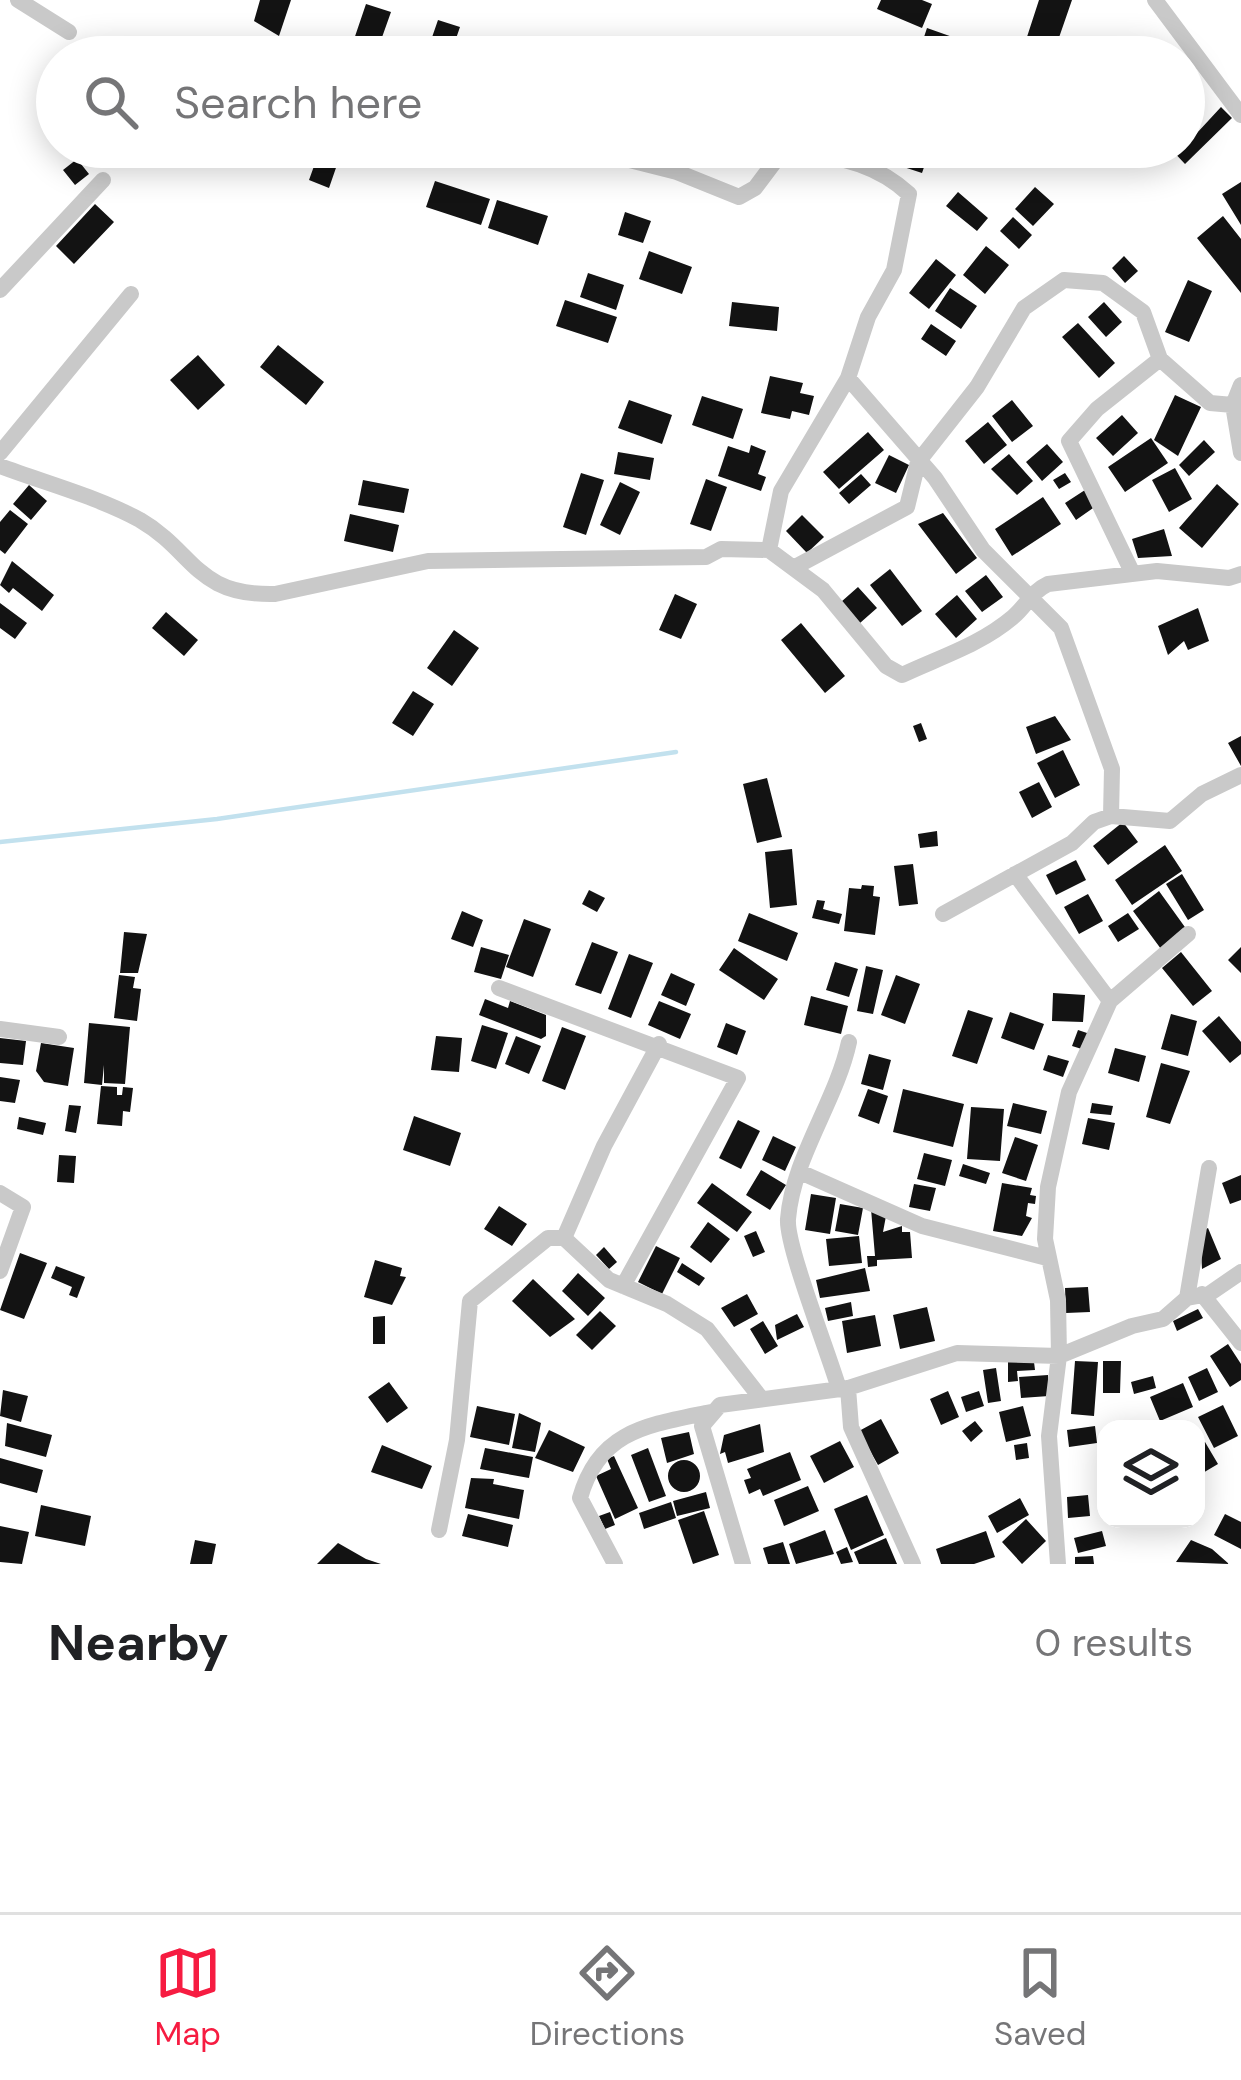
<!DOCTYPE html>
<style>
body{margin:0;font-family:"DM Sans",sans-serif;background:#f2f2f2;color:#202124}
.controls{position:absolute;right:36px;bottom:36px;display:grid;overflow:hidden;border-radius:24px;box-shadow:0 6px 30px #0003}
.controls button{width:108px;height:108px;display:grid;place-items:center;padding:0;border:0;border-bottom:3px solid #e0e0e0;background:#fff;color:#202124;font:60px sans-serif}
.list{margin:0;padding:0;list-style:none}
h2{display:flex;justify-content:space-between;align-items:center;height:156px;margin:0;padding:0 48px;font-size:51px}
h2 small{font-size:39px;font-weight:400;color:#757577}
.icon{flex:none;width:66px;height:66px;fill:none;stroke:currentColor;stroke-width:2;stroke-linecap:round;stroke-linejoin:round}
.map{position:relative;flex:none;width:1241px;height:1564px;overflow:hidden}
.search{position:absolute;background:#fff;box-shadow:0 6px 30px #0003;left:36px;right:36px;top:36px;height:132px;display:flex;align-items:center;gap:30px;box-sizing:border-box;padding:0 42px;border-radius:66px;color:#757577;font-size:45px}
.sheet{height:348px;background:#fff}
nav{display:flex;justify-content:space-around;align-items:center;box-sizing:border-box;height:168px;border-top:3px solid #e0e0e0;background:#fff;font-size:33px;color:#757577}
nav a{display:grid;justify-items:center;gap:6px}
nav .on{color:#f61c41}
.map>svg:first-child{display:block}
</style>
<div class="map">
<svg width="1241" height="1564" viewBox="0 0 1241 1564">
<rect width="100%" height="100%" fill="#fff"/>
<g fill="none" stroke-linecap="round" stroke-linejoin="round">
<path stroke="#c2e1ee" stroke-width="4.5" d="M0 842 217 819 676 752"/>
</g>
<path fill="#131313" d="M260 0H291L279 36 254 21Z
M881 0H922L932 4 922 28 877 9Z
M1039 0H1072L1054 52 1025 43Z
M366 4 391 12 375 57H348Z
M438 20 460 27 451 53 429 46Z
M927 28 961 40 955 57 920 49Z
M147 40 165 51 161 57H136Z
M1221 107 1232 118 1185 164 1169 147H1184Z
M473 147H513L509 160Z
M644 147H677L674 159Z
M688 147H711L705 167 684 160Z
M873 147H931L922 173 870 156Z
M318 155 338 162 329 188 309 180Z
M77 159 89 174 75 185 63 170Z
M435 181 490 199 481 225 426 207Z
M1241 182V225L1222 194Z
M1035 187 1054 204 1033 226 1015 209Z
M958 192 988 218 977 231 946 206Z
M497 200 548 216 538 245 488 228Z
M95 204 114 222 74 264 56 246Z
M625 212 651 221 643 243 618 235Z
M1223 216 1241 239V293L1197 238Z
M1013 217 1032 235 1019 249 1000 231Z
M986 246 1009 265 985 294 963 275Z
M649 251 692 267 682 294 639 279Z
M1124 256 1138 271 1125 283 1112 268Z
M936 259 956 275 929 309 909 293Z
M588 273 624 285 616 310 580 297Z
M1188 280 1212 291 1189 342 1165 332Z
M950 288 977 306 961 329 935 311Z
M565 300 617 317 608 343 556 326Z
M732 302 779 307 777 331 729 326Z
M1104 302 1122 322 1106 337 1088 317Z
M1078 323 1115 363 1099 378 1062 337Z
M931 324 956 341 946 356 921 339Z
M278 345 324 382 306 405 260 367Z
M198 355 225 385 198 410 170 380Z
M770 376 803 383 800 393 814 396 809 415 792 411 790 419 761 413Z
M1175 395 1201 407 1178 456 1154 440Z
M702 396 743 409 733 439 692 425Z
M629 400 672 415 662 444 618 428Z
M1012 400 1033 426 1012 442 992 416Z
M1122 415 1138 433 1113 456 1096 438Z
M988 422 1007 445 984 464 965 441Z
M868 432 884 450 839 489 823 472Z
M1151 438 1168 463 1125 492 1108 467Z
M1204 440 1215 452 1189 476 1179 465Z
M1047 444 1063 462 1042 481 1026 462Z
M751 445 766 451 758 474 766 477 761 491 718 476 728 446 749 453Z
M618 452 654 458 650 480 614 474Z
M1009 454 1033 481 1017 495 991 469Z
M889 455 909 465 896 493 875 483Z
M1175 468 1192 499 1169 512 1152 480Z
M581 473 604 480 586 535 563 527Z
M1065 473 1071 482 1059 489 1053 480Z
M861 474 871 485 849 504 839 493Z
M706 479 727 487 711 531 690 524Z
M363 480 409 489 404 513 358 505Z
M620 482 640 492 620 535 600 525Z
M1217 484 1239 504 1202 548 1179 528Z
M29 485 47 501 31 520 13 504Z
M1085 490 1096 506 1076 520 1065 503Z
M1043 497 1061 524 1012 556 995 529Z
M10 510 28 524 5 554 0 550V522Z
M943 513 977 558 956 574 918 524Z
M350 514 399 525 393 552 344 541Z
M802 515 824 537 807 553 786 531Z
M1164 529 1172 556 1138 558 1132 539Z
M12 561 54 595 42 611 13 588 9 593 0 585Z
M890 569 922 611 902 626 870 585Z
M986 575 1003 597 982 612 965 591Z
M858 587 877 608 860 623 841 602Z
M675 594 697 604 681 639 659 630Z
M957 595 977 619 956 638 935 614Z
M0 603 27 623 15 639 0 628Z
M1198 608 1209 641 1188 650 1184 641 1168 655 1158 626Z
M166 612 198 640 184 656 152 628Z
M801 623 845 676 825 693 781 640Z
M454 630 479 648 452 686 427 668Z
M413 691 434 704 413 736 392 723Z
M1055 716 1071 740 1036 754 1026 727Z
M921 723 927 739 919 742 913 726Z
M1241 736V766L1228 743Z
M1063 750 1080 785 1055 798 1037 763Z
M767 778 782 837 757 843 743 784Z
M1039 782 1052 807 1032 818 1019 792Z
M1123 822 1138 842 1108 865 1093 846Z
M937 831 938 846 920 848 918 834Z
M1165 845 1182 871 1132 905 1115 880Z
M792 849 797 905 770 908 765 852Z
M1076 860 1086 880 1056 895 1046 875Z
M913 864 918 904 899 906 894 866Z
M1182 874 1204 910 1188 920 1166 884Z
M862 885 874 886 873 896 880 897 875 935 844 931 849 888 861 889Z
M589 890 605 898 597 912 582 904Z
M1159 891 1187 930 1161 949 1133 911Z
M1088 894 1103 921 1079 934 1064 907Z
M817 900 825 901 823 909 842 914 839 924 812 918Z
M462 911 483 920 473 947 451 939Z
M749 913 798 933 787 961 738 941Z
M1128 913 1139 929 1118 942 1108 926Z
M524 919 551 929 533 977 506 967Z
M124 932 147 934 138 973H120Z
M592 942 618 952 601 994 575 985Z
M481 947 509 955 501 979 474 972Z
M1241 947V973L1228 960Z
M734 948 778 979 764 1000 719 970Z
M1181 952 1212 991 1193 1006 1162 968Z
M629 954 653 963 631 1018 608 1009Z
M835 962 858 969 849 997 826 990Z
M866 966 883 970 873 1014 857 1011Z
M671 973 695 984 686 1006 661 995Z
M119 975 135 977 133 988 141 989 137 1021 114 1018Z
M896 975 920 984 905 1024 881 1015Z
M1053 993 1085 995 1083 1022 1052 1021Z
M811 996 848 1006 841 1034 804 1025Z
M485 999 508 1008 510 1001 546 1015V1036L541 1039 479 1015Z
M659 1001 691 1014 680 1039 648 1025Z
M968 1010 993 1018 977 1064 952 1056Z
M1010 1012 1044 1024 1034 1050 1001 1038Z
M1171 1014 1197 1021 1188 1056 1161 1049Z
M1219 1016 1241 1042V1054L1230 1063 1202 1031Z
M89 1023 130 1027 125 1084 104 1083V1065L102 1085 84 1083Z
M726 1023 746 1031 737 1055 717 1047Z
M482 1025 508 1033 496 1069 471 1061Z
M562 1027 586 1036 565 1090 542 1081Z
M1078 1030 1090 1034 1085 1050 1072 1046Z
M436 1036 462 1038 459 1072 431 1070Z
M516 1036 541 1046 529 1074 505 1064Z
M0 1038 26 1041 23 1065 0 1063Z
M41 1043 74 1048 68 1086 44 1082 36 1071Z
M1115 1048 1146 1056 1139 1082 1108 1073Z
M869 1054 891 1060 883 1090 861 1084Z
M1048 1055 1069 1061 1063 1077 1043 1070Z
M1161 1063 1190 1071 1170 1124 1146 1117Z
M0 1077 20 1080 15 1103 0 1101Z
M101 1086 117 1087V1095H122L123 1087 133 1088 130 1112 123 1111 122 1126 97 1124Z
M868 1089 888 1096 879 1124 858 1116Z
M903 1089 964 1104 953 1147 893 1132Z
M1013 1103 1047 1111 1041 1134 1007 1126Z
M1092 1103 1113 1106 1111 1115 1090 1113Z
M69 1105 81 1106 76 1133 65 1131Z
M971 1107 1004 1109 1000 1161 967 1159Z
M414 1116 461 1133 450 1166 403 1150Z
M19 1117 46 1123 43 1135 17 1129Z
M1088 1118 1115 1123 1109 1150 1082 1144Z
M738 1120 760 1131 741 1169 719 1158Z
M773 1136 796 1147 785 1171 762 1160Z
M1015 1137 1038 1145 1026 1181 1002 1173Z
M924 1153 952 1160 945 1186 917 1179Z
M59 1155 76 1156 74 1183 57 1182Z
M963 1164 990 1173 986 1184 959 1176Z
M761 1170 786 1185 770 1210 746 1195Z
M1241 1175V1200L1230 1204 1222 1183Z
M712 1183 752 1212 737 1232 697 1203Z
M1002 1183 1032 1188 1030 1195 1036 1196 1035 1204 1028 1203 1026 1216 1032 1218 1022 1236 993 1231Z
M914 1184 936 1188 930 1211 909 1207Z
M811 1194 836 1198 830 1234 805 1230Z
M840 1204 863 1208 858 1235 835 1231Z
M499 1206 527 1224 512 1246 484 1229Z
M871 1209 886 1216 883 1232 902 1226V1232H910L912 1258 877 1260V1266L868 1267 867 1256H875Z
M708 1222 730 1239 711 1263 690 1247Z
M1208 1228 1221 1259 1202 1269 1200 1232Z
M756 1231 765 1252 753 1257 744 1236Z
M859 1236 862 1263 829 1266 826 1239Z
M656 1246 680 1258 662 1294 638 1282Z
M604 1247 617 1262 609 1269 596 1255Z
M20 1253 47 1263 24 1319 0 1310Z
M375 1260 402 1268 400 1276 406 1277 392 1305 364 1297Z
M682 1263 705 1278 699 1286 677 1272Z
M56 1266 85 1277 77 1298 69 1295 72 1287 51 1278Z
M865 1268 870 1291 820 1298 816 1280Z
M578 1273 605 1298 588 1316 562 1291Z
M533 1279 575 1319 550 1337 512 1301Z
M1088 1287 1090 1312 1066 1313 1065 1288Z
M747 1294 758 1314 734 1327 721 1308Z
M851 1302 853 1316 828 1321 825 1308Z
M927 1307 935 1341 900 1349 893 1315Z
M1198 1309 1203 1318 1177 1331 1173 1321Z
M600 1311 616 1326 592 1350 576 1335Z
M797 1314 804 1327 777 1340 775 1325Z
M875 1315 881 1346 847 1353 842 1321Z
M385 1316V1344H373V1317Z
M763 1321 778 1346 765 1354 750 1329Z
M1228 1344 1241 1364V1380L1230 1387 1210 1356Z
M1075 1361 1098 1362 1094 1416 1071 1414Z
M1103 1361H1121L1120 1393H1103Z
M1008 1362H1034L1035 1370 1017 1371 1018 1381 1008 1382Z
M996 1368 1001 1401 988 1403 983 1370Z
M1207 1368 1218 1392 1199 1401 1188 1377Z
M1048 1375 1049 1396 1021 1398 1019 1377Z
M1153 1376 1156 1388 1134 1394 1131 1382Z
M389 1382 408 1408 387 1423 368 1397Z
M1183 1383 1193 1407 1160 1421 1150 1397Z
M3 1390 28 1396 21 1422 0 1416Z
M948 1391 959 1417 941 1425 930 1399Z
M979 1391 984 1406 966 1412 961 1397Z
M1223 1405 1238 1436 1214 1448 1198 1417Z
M477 1406 515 1414 509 1445 470 1437Z
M1023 1406 1031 1436 1006 1442 999 1412Z
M519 1413 541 1423 535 1452 512 1448Z
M881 1419 899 1453 878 1465 859 1431Z
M975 1421 983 1431 971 1442 962 1431Z
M7 1423 52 1435 46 1457 5 1446Z
M760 1424 764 1452 728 1463 725 1452 720 1454 724 1435Z
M1095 1426 1097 1443 1069 1447 1067 1430Z
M549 1430 585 1447 573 1472 535 1458Z
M689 1432 694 1454 667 1463 661 1438Z
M840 1441 854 1467 824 1483 810 1456Z
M1205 1442 1218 1464 1196 1477V1448Z
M1027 1443 1029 1458 1016 1460 1014 1445Z
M382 1445 432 1466 422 1489 371 1472Z
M485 1448 533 1457 529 1478 480 1469Z
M648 1448 666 1496 649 1502 631 1455Z
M790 1452 801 1480 763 1496 760 1489 749 1494 744 1480 751 1478 747 1469Z
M614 1456 638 1508 615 1519 596 1476 611 1469 607 1459Z
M0 1458 43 1470 37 1493 0 1483Z
M668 1476a16 16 0 1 1 32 0a16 16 0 1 1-32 0Z
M471 1478 494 1479 493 1484 524 1490 519 1519 465 1508Z
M808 1486 819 1511 784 1526 774 1500Z
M706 1492 710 1508 677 1516 673 1501Z
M867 1495 884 1535 851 1550 834 1509Z
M1088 1495 1090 1516 1068 1518 1067 1497Z
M1020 1498 1029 1515 997 1533 988 1516Z
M671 1502 676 1518 644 1529 639 1513Z
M41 1505 91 1516 85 1546 35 1536Z
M704 1511 719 1555 693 1564 678 1520Z
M610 1512 615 1525 605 1529 599 1516Z
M468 1514 513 1525 508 1547 462 1536Z
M1225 1514 1241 1522V1549L1214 1535Z
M1026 1519 1046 1541 1022 1564 1002 1542Z
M0 1526 29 1532 22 1564 0 1562Z
M825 1530 834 1554 796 1564 789 1544Z
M986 1531 995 1557 974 1564H941L936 1549Z
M1102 1531 1106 1546 1078 1553 1074 1538Z
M886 1538 897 1564H859L854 1552Z
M195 1540 216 1544 212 1564H190Z
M1191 1540 1212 1549 1229 1564 1176 1562Z
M783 1542 790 1564H768L763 1548Z
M338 1543 366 1559 381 1564H317Z
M847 1547 853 1562 841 1564 836 1552Z
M1093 1556 1094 1564H1075V1557Z"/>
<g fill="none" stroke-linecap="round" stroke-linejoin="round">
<path stroke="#c9c9c9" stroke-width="16" d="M18 0 69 32
M1155 0 1241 115
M578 147 677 172 739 197 755 188 779 156C826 152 873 161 909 194L894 270 868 317 848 378 781 491 769 550
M0 290 103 180
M848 378 935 478 983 550 1061 628 1112 769 1111 816
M1241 385 1233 405 1241 453
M0 453 131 294
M0 466C45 483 98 497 140 520 195 552 195 596 275 594L428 561 706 557 721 549 769 550 823 590 886 666 902 675C940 657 980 645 1013 617 1027 605 1031 592 1048 584L1157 571 1229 578 1241 574
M795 567 907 507 918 462 977 387 1024 308 1064 280 1103 283 1143 312 1160 359 1210 403 1233 405
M1133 574 1069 441 1097 409 1160 359
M1015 874 1110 1001
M943 914 1072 843 1094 822 1111 816 1170 821 1202 794 1241 775
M499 988 738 1078 623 1286
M0 1029 59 1037
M800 1172 922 1226 1047 1258
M0 1193 23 1207 0 1271
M564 1238 604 1146 659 1044
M1202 1294 1241 1343
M1187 1298 1209 1168
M848 1388 851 1427 913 1564
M839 1389C829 1354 786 1246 788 1219 793 1157 836 1102 849 1042
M439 1530 457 1440 470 1301 548 1238H564L609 1280 667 1304 707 1329 760 1397
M615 1564 580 1498C599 1430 648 1425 711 1412
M743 1564 702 1426 720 1405 848 1388 957 1353 1059 1356 1132 1326 1163 1319 1187 1298 1209 1294 1241 1272
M1058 1564 1049 1436 1059 1356 1058 1300 1045 1239 1048 1187 1069 1092 1110 1001 1188 934"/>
</g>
</svg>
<div class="controls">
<button><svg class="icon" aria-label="layers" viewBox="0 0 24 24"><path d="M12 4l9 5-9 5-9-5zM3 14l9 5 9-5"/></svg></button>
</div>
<div class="search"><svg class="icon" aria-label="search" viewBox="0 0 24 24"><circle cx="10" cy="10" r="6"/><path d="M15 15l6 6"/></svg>Search here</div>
</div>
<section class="sheet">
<h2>Nearby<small>0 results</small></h2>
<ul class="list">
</ul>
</section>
<nav>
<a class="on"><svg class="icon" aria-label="map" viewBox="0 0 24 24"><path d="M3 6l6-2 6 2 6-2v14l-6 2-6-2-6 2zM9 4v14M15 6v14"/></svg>Map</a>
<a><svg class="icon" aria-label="directions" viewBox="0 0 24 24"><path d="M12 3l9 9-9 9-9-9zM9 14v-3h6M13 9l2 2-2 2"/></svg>Directions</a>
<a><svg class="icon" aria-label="saved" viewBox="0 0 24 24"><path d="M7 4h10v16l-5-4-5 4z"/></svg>Saved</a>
</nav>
